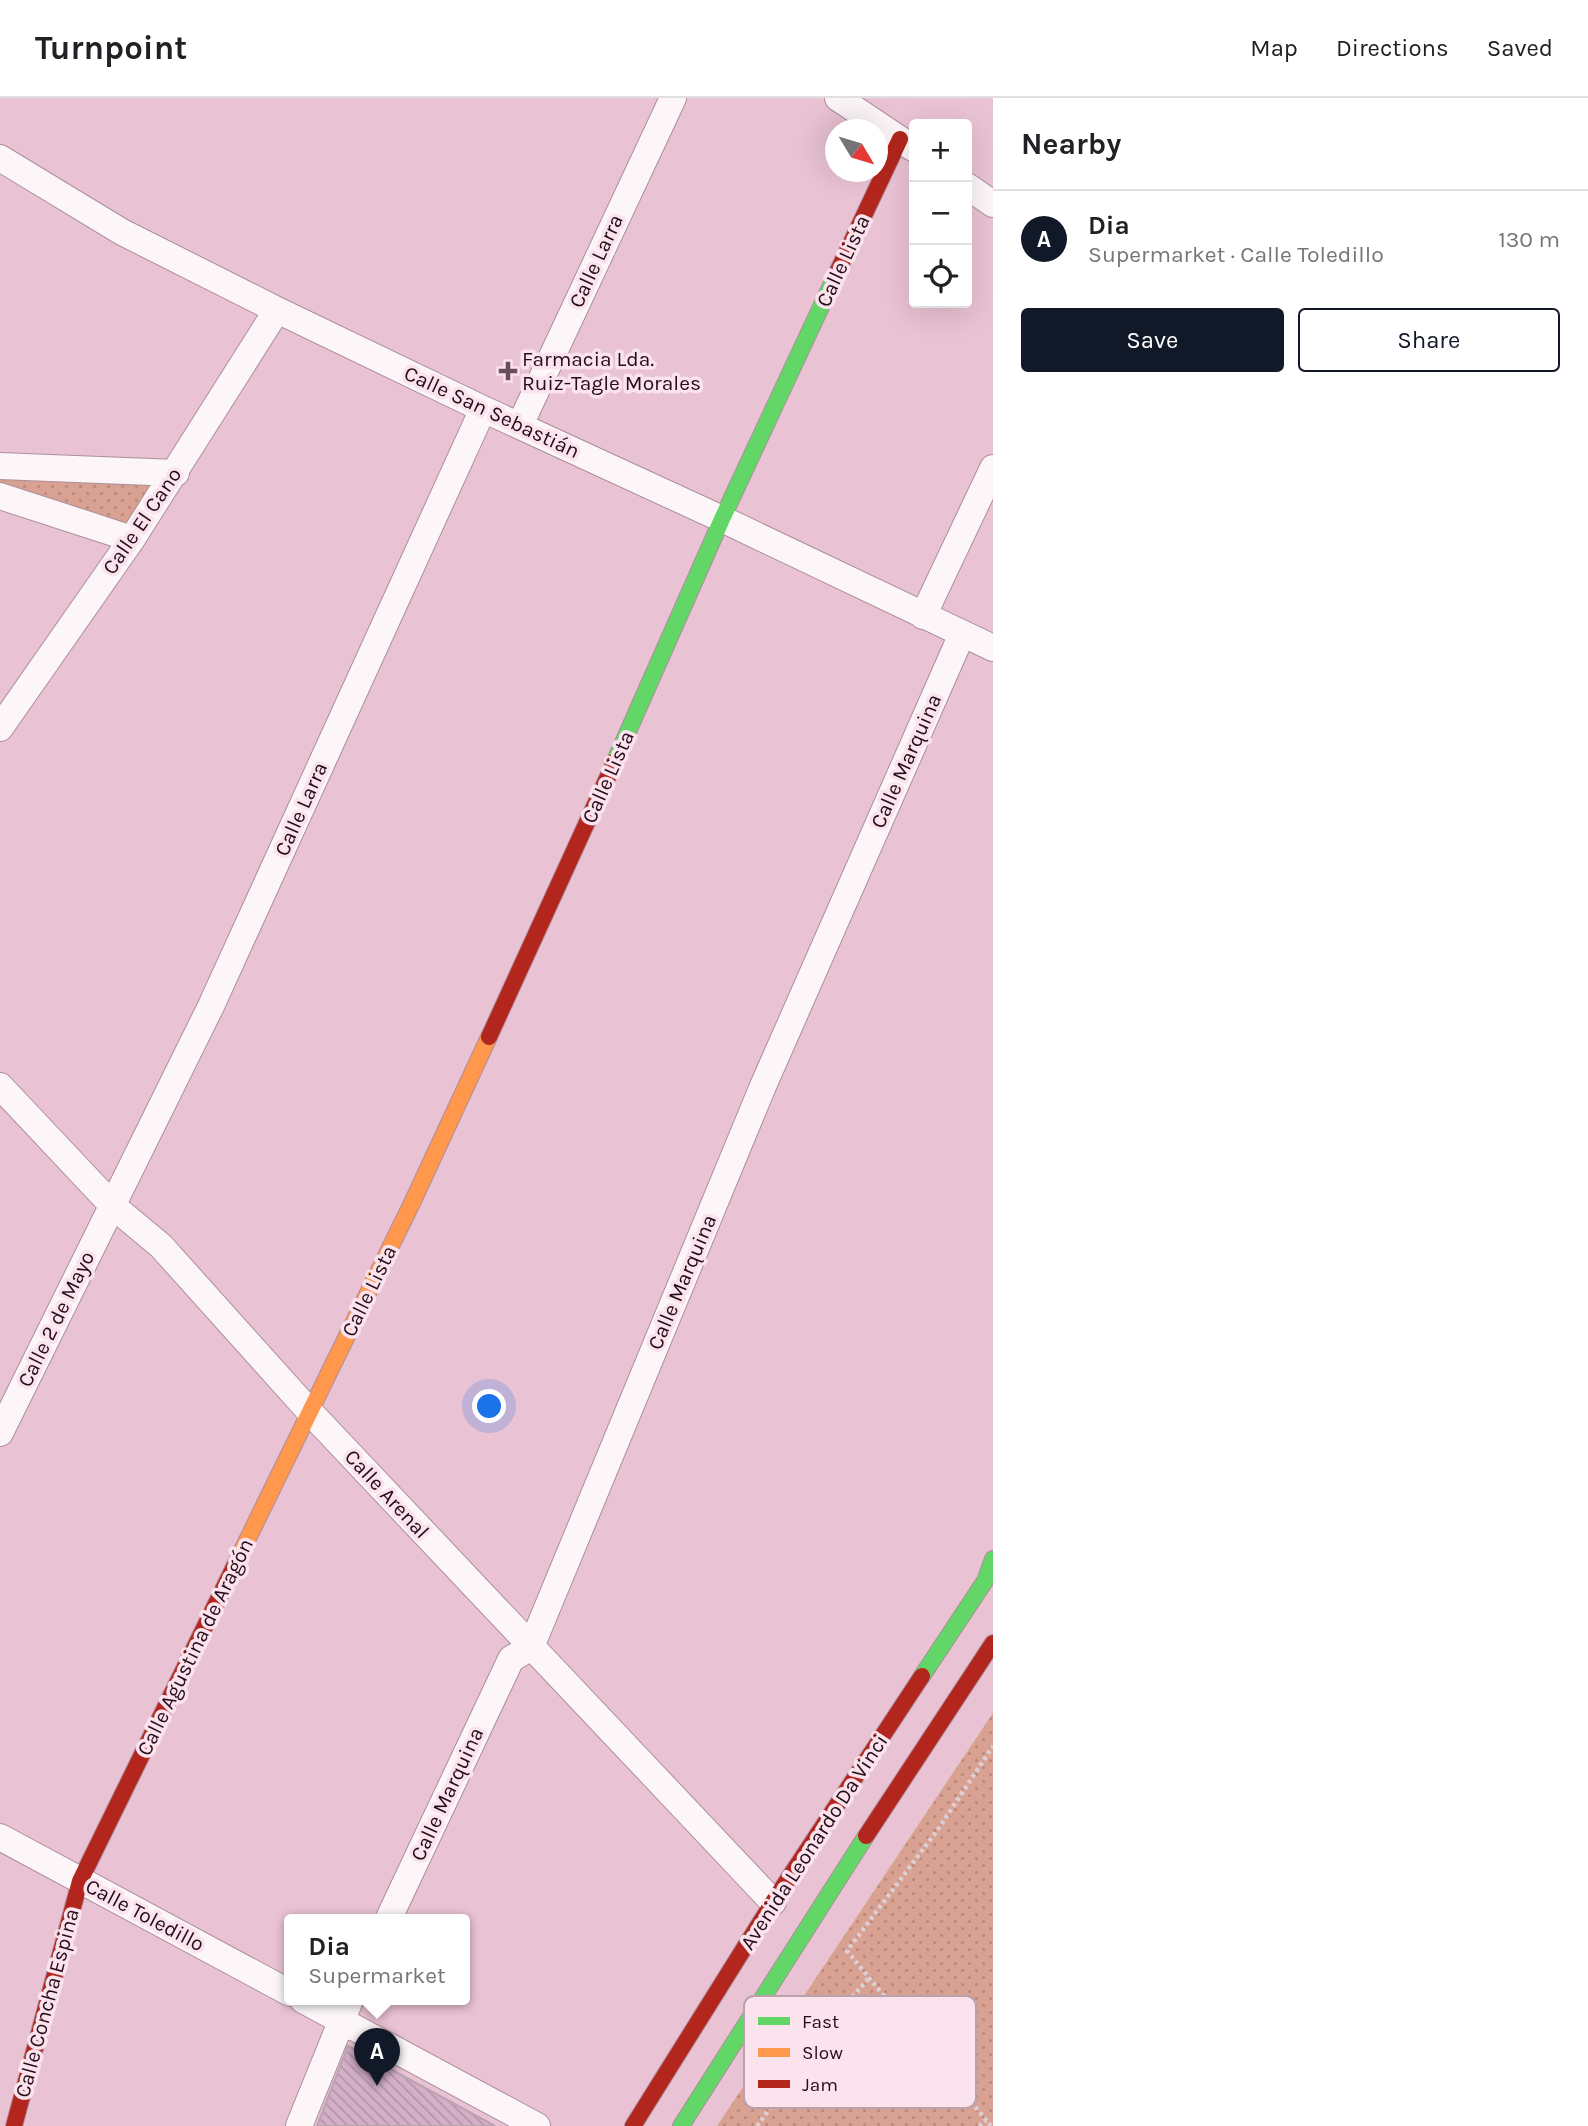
<!DOCTYPE html>
<meta charset="utf-8">
<style>
body{margin:0;font-family:Karla,sans-serif;background:#f2f2f2;color:#202124}
.controls{position:absolute;right:21px;top:21px;display:grid;overflow:hidden;border-radius:7px;box-shadow:0 7px 28px #0002}
.controls button{width:63px;height:63px;display:grid;place-items:center;padding:0;border:0;border-bottom:2px solid #e0e0e0;background:#fff;color:#202124;font:35px sans-serif}
.compass{position:absolute;left:825px;top:21px;width:63px;height:63px;border-radius:50%;background:#fff;box-shadow:0 7px 28px #0002;rotate:128deg}
.you{position:absolute;left:490px;top:1309px;width:24px;height:24px;margin:-18px;border:5px solid #fff;border-radius:50%;background:#1a73e8;box-shadow:0 0 0 10px #1a73e833}
.badge{display:grid;place-items:center;width:46px;height:46px;border-radius:50%;background:#111827;color:#fff;font-size:23px;font-weight:700}
.pin{position:absolute;translate:-50% -58px;filter:drop-shadow(0 2px 4px #0008)}
.pin::after{content:'';position:absolute;top:37px;width:24px;height:21px;background:inherit;clip-path:polygon(0 0,100% 0,50% 100%)}
.popup{position:absolute;left:284px;top:1816px;width:186px;height:91px;box-sizing:border-box;display:grid;place-content:center;border-radius:7px;background:#fff;filter:drop-shadow(0 2px 5px #0005);font-size:23px;white-space:nowrap;color:#757577}
.popup b{font-size:26px;color:#202124}
.popup::after{content:'';position:absolute;left:50%;top:100%;margin-left:-14px;border:14px solid transparent;border-top-color:#fff}
.list{margin:0;padding:0;list-style:none}
h2{display:flex;justify-content:space-between;align-items:center;height:91px;margin:0;padding:0 28px;font-size:30px}
h2 small{font-size:23px;font-weight:400;color:#757577}
.list li{display:grid;grid-template-columns:46px 1fr auto;gap:21px;align-items:center;box-sizing:border-box;height:98px;padding:0 28px;border-top:2px solid #e0e0e0}
.list b{display:block;font-size:26px;white-space:nowrap}
.list p{margin:0;font-size:23px;white-space:nowrap;color:#757577}
.list em{font-size:23px;font-style:normal;color:#757577}
.actions{display:flex;gap:14px;padding:21px 28px}
.actions a{flex:1;padding:16px 0;border:2px solid #111827;border-radius:7px;text-align:center;font-size:24px;color:#111827}
.actions .main{background:#111827;color:#fff}
.icon{flex:none;width:38px;height:38px;fill:none;stroke:currentColor;stroke-width:2;stroke-linecap:round;stroke-linejoin:round}
.map{position:relative;flex:none;width:993px;height:2028px;overflow:hidden}
header{display:flex;align-items:center;gap:42px;box-sizing:border-box;height:98px;padding:0 35px;background:#fff;border-bottom:2px solid #e0e0e0}
header strong{font-size:33px}
nav{display:flex;gap:38px;margin-inline-start:auto;font-size:24px}
main{display:flex}
aside{flex:1;background:#fff}
.map>svg:first-child{display:block}
</style>
<header>
<strong>Turnpoint</strong>
<nav><a>Map</a><a>Directions</a><a>Saved</a></nav>
</header>
<main>
<div class="map">
<svg width="993" height="2028" viewBox="0 0 993 2028">
<defs>
<pattern id="park-dots" width="8" height="8" patternUnits="userSpaceOnUse" patternTransform="scale(1.75)"><rect width="8" height="8" fill="#d9a192"/><path d="M2 2h.1M6 6h.1" fill="none" stroke="#ba897d" stroke-width="1.8" stroke-linecap="round"/></pattern>
<pattern id="building-back-hatch" width="6" height="6" patternUnits="userSpaceOnUse" patternTransform="scale(1.75)"><rect width="6" height="6" fill="#d3afc8"/><path d="M-1 5l2 2M0 0l6 6M5-1l2 2" fill="none" stroke="#b595ab"/></pattern>
</defs>
<rect width="100%" height="100%" fill="#e9c2d3"/>
<path fill="url(#park-dots)" d="M0 380 153 386 126 428 0 387Z
M993 1615V2028H717Z"/>
<path fill="url(#building-back-hatch)" stroke="#bda2b2" stroke-width="2" d="M348 1948 495 2028H317Z"/>
<g fill="none" stroke-linecap="round" stroke-linejoin="round">
<g stroke="#ac8e9c" stroke-width="28">
<path id="street" d="M838 0 913 50
M0 60 122 134 277 212 483 311 722 421 993 550
M967 88 993 106
M520 327 673 0
M0 368 176 375
M0 398 132 441
M923 518 993 370
M0 630 132 441 277 212
M0 988 113 1108 161 1148 310 1314 773 1804
M0 1335 211 908 483 311
M0 1739 290 1895
M388 1822 511 1561 531 1549 763 988 962 536
M303 1902 537 2028
M299 2028 350 1902"/>
</g>
<g stroke="#ac8e9c" stroke-width="18">
<path id="fast" d="M615 663 722 421 834 181
M922 1578 985 1483 993 1461
M681 2028 866 1738"/>
</g>
<g stroke="#ac8e9c" stroke-width="18">
<path id="slow" d="M234 1469 412 1105 489 939"/>
</g>
<g stroke="#ac8e9c" stroke-width="18">
<path id="jam" d="M834 181 900 41
M489 939 615 663
M866 1738 993 1545
M14 2028 80 1783 234 1469
M633 2028 773 1804 922 1578"/>
</g>
<path stroke="#dccfd5" stroke-width="4.5" stroke-dasharray="3.5 3.5" stroke-linecap="butt" d="M757 2028 773 2006 795 1964 869 1880
M979 2028 986 2022
M991 2028 847 1853 939 1730 993 1648"/>
<use href="#street" stroke="#fcf6f8" stroke-width="26"/>
<use href="#fast" stroke="#63d668" stroke-width="16"/>
<use href="#slow" stroke="#ff974d" stroke-width="16"/>
<use href="#jam" stroke="#b3261e" stroke-width="16"/>
</g>
<path fill="#6a4c5a" stroke="#fae3ed" stroke-width="2.5" d="M504.5 262.5h7v7h7v7h-7v7h-7v-7h-7v-7h7z"/>
<g text-anchor="middle" dominant-baseline="central" stroke-width="7" stroke-linejoin="round" paint-order="stroke">
<g font-size="21" fill="#250c19" stroke="#fae3ed">
<text transform="translate(596 163) rotate(-65)">Calle Larra</text>
<text transform="translate(843 163) rotate(-65)">Calle Lista</text>
<text transform="translate(492 314) rotate(25)">Calle San Sebastián</text>
<text transform="translate(142 423) rotate(-56)">Calle El Cano</text>
<text transform="translate(906 663) rotate(-66)">Calle Marquina</text>
<text transform="translate(608 679) rotate(-66)">Calle Lista</text>
<text transform="translate(301 711) rotate(-66)">Calle Larra</text>
<text transform="translate(682 1184) rotate(-67)">Calle Marquina</text>
<text transform="translate(369 1193) rotate(-64)">Calle Lista</text>
<text transform="translate(56 1221) rotate(-64)">Calle 2 de Mayo</text>
<text transform="translate(387 1396) rotate(47)">Calle Arenal</text>
<text transform="translate(195 1549) rotate(-64)">Calle Agustina de Aragón</text>
<text transform="translate(447 1696) rotate(-65)">Calle Marquina</text>
<text transform="translate(814 1744) rotate(-57)">Avenida Leonardo Da Vinci</text>
<text transform="translate(145 1817) rotate(28)">Calle Toledillo</text>
<text transform="translate(47 1905) rotate(-75)">Calle Concha Espina</text>
</g>
<g font-size="21" fill="#250c19" stroke="#fae3ed" text-anchor="start">
<text x="522" y="261">Farmacia Lda.<tspan x="522" dy="24">Ruiz-Tagle Morales</tspan></text>
</g>
</g>
<rect x="744" y="1898" width="232" height="112" rx="10" fill="#fae3ed" stroke="#baa2ad" stroke-width="2"/>
<rect x="758" y="1919" width="32" height="8" fill="#63d668"/>
<rect x="758" y="1950" width="32" height="9" fill="#ff974d"/>
<rect x="758" y="1982" width="32" height="8" fill="#b3261e"/>
<g font-size="19" fill="#250c19">
<text x="802" y="1930">Fast</text>
<text x="802" y="1961">Slow</text>
<text x="802" y="1993">Jam</text>
</g>
</svg>
<div class="controls">
<button>+</button>
<button>−</button>
<button><svg class="icon" aria-label="locate" viewBox="0 0 24 24"><circle cx="12" cy="12" r="6"/><path d="M12 2v4M12 18v4M2 12h4M18 12h4"/></svg></button>
</div>
<svg class="compass" viewBox="-18 -18 36 36"><path d="M0-13l5 13h-10z" fill="#e53935"/><path d="M0 13l5-13h-10z" fill="#757577"/></svg>
<div class="you"></div>
<div class="pin badge" style="left:377px;top:1988px">A</div>
<div class="popup"><b>Dia</b>Supermarket</div>
</div>
<aside>
<h2>Nearby<small></small></h2>
<ul class="list">
<li><span class="badge">A</span><div><b>Dia</b><p>Supermarket · Calle Toledillo</p></div><em>130 m</em></li>
</ul>
<div class="actions"><a class="main">Save</a><a>Share</a></div>
</aside>
</main>
